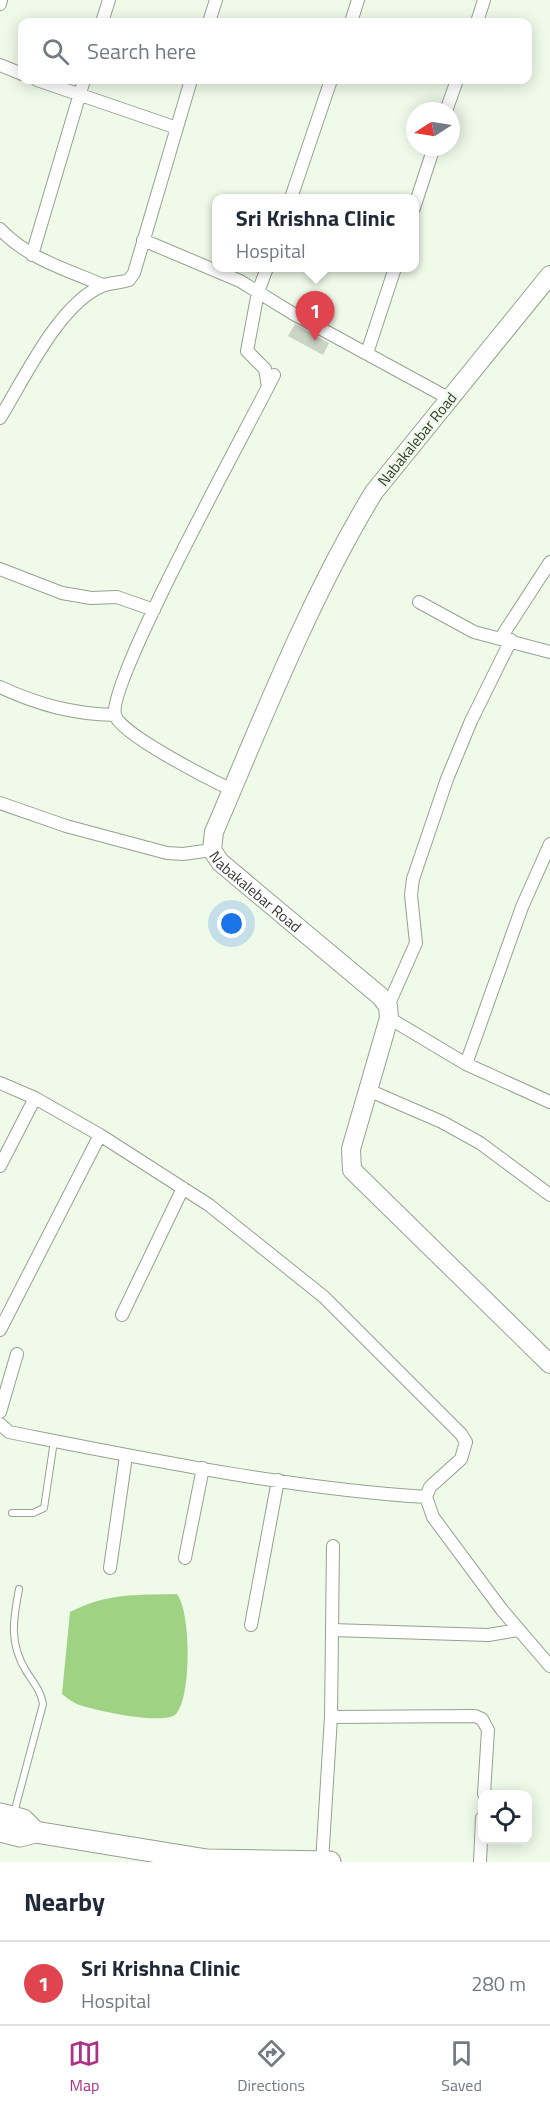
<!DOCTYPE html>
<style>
body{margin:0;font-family:"Titillium Web",sans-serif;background:#f6f6f7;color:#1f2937}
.controls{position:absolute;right:18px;bottom:18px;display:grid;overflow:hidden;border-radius:12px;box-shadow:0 3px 15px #0003}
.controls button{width:54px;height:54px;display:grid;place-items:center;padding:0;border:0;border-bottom:2px solid #e0e1e3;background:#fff;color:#1f2937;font:30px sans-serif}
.compass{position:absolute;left:406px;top:102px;width:54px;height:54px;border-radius:50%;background:#fff;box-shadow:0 3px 15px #0003;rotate:258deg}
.you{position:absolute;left:232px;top:924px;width:21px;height:21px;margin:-15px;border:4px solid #fff;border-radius:50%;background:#1a73e8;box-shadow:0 0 0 9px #1a73e833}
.badge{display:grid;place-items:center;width:39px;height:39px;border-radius:50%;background:#ae3283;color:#fff;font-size:20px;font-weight:700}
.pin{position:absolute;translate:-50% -50px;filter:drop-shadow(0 2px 3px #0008)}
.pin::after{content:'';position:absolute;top:32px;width:21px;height:18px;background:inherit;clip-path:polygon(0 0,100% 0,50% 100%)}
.popup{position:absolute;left:212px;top:194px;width:207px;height:78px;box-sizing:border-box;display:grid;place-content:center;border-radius:12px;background:#fff;filter:drop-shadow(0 2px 4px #0005);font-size:20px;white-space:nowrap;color:#747a83}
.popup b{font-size:22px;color:#1f2937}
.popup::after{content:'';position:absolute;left:50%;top:100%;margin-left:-12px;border:12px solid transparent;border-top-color:#fff}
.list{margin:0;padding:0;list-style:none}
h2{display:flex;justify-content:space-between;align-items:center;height:78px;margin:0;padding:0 24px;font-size:26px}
h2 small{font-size:20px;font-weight:400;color:#747a83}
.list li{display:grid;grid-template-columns:39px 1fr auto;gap:18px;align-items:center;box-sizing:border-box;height:84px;padding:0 24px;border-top:2px solid #e0e1e3}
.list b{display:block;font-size:22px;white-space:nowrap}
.list p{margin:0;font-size:20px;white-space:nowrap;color:#747a83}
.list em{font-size:20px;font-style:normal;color:#747a83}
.icon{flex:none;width:33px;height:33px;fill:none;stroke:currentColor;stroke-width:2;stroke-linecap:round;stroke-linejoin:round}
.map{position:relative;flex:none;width:550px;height:1862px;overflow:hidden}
.search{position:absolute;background:#fff;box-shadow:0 3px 15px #0003;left:18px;right:18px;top:18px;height:66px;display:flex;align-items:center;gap:15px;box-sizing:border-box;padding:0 21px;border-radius:12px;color:#747a83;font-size:22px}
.sheet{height:162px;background:#fff}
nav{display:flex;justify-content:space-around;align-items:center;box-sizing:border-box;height:84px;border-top:2px solid #e0e1e3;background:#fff;font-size:16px;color:#747a83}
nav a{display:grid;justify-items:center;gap:3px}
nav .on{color:#ae3283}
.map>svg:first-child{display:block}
</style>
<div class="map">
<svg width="550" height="1862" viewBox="0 0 550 1862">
<rect width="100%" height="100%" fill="#effae9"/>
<path fill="#a0d283" d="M177 1594C191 1612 192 1697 176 1714 165 1726 92 1710 77 1704 72 1702 66 1697 62 1694L70 1612C108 1593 135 1595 177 1594Z"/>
<path fill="#cbd5c5" d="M295 324 329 343 323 355 288 336Z"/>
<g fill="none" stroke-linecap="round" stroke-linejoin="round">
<g stroke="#96a191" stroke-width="8">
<path id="lane" d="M12 1513H33L44 1508 54 1441
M14 1813 43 1704C41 1691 33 1682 26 1671 9 1643 13 1620 19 1589"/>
</g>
<g stroke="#96a191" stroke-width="14">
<path id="street" d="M0 4 1 0
M102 22 109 0
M209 22 216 0
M351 22 358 0
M477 22 484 0
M0 65 22 74
M37 80 177 128
M446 111 457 80
M291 198 331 80
M414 208 434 147
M0 229C27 258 67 270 103 285
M143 240 240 281 292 313 450 399
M32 255 84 80
M267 268 258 292 247 351 265 369 268 387
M367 353 395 268
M0 418C24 379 59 304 102 286 111 282 121 283 129 280L134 273 191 80
M0 569 62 593 91 598 117 597 154 610
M419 602 474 632 550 652
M500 639 550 562
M0 687C39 705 73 714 115 715
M232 790C211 780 120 734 115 715 107 682 251 422 274 375
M0 803 66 826 167 853 183 854 212 850
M388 1006 416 943 411 895 413 879 447 779 471 721 511 640
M389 1018 466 1064 550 1102
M466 1064 522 907 550 844
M0 1083 35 1098 100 1135 209 1205 324 1297 461 1434 466 1442 461 1459 430 1487 426 1497 433 1517 502 1610 550 1666
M368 1090 442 1122 480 1143 550 1195
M0 1166 35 1098
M122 1315 183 1188
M0 1330 100 1135
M0 1412 17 1354
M0 1424 9 1432C146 1459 286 1488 426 1497
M185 1558 203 1468
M110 1568 126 1456
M251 1625 278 1480
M332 1630 488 1635 518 1630
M331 1717 475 1716 482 1719 488 1730 484 1794
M322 1862 331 1717 333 1546
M480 1862 482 1818"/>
</g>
<g stroke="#96a191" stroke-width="20">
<g id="primary">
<path id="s1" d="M550 275 374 492C310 597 263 718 214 832L212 850 220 862 380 996 388 1006 389 1018 351 1149 352 1170 550 1364"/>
</g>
</g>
<g stroke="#96a191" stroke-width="23">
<path id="highway" d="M0 1814 23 1820 35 1832
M0 1831 20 1836 35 1832 207 1860 330 1862"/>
</g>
<use href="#lane" stroke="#fff" stroke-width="6"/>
<use href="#street" stroke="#fff" stroke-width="12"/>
<use href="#primary" stroke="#fff" stroke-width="18"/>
<use href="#highway" stroke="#fff" stroke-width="21"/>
</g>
<g text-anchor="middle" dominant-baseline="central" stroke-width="5" stroke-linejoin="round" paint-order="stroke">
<g font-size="15" fill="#333731" stroke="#effae9">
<text transform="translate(417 439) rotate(-51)">Nabakalebar Road</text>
<text stroke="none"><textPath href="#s1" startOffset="734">Nabakalebar Road</textPath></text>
</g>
</g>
</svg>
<div class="controls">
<button><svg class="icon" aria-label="locate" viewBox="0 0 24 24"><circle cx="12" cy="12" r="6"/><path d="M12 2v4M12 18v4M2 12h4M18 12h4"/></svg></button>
</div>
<svg class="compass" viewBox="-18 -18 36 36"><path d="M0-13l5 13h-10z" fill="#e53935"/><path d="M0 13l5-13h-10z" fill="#747a83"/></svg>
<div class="you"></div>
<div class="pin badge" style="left:315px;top:341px;background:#e0444e">1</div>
<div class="popup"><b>Sri Krishna Clinic</b>Hospital</div>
<div class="search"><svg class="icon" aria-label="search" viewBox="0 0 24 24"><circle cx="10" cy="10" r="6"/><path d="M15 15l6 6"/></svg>Search here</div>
</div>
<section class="sheet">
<h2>Nearby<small></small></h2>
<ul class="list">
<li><span class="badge" style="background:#e0444e">1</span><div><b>Sri Krishna Clinic</b><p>Hospital</p></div><em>280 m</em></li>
</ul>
</section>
<nav>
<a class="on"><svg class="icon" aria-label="map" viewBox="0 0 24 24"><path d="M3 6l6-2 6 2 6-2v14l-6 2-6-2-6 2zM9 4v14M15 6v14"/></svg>Map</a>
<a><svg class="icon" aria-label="directions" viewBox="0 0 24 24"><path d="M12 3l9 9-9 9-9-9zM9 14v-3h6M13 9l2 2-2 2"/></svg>Directions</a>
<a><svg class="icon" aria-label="saved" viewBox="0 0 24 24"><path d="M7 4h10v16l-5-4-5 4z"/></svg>Saved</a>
</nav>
